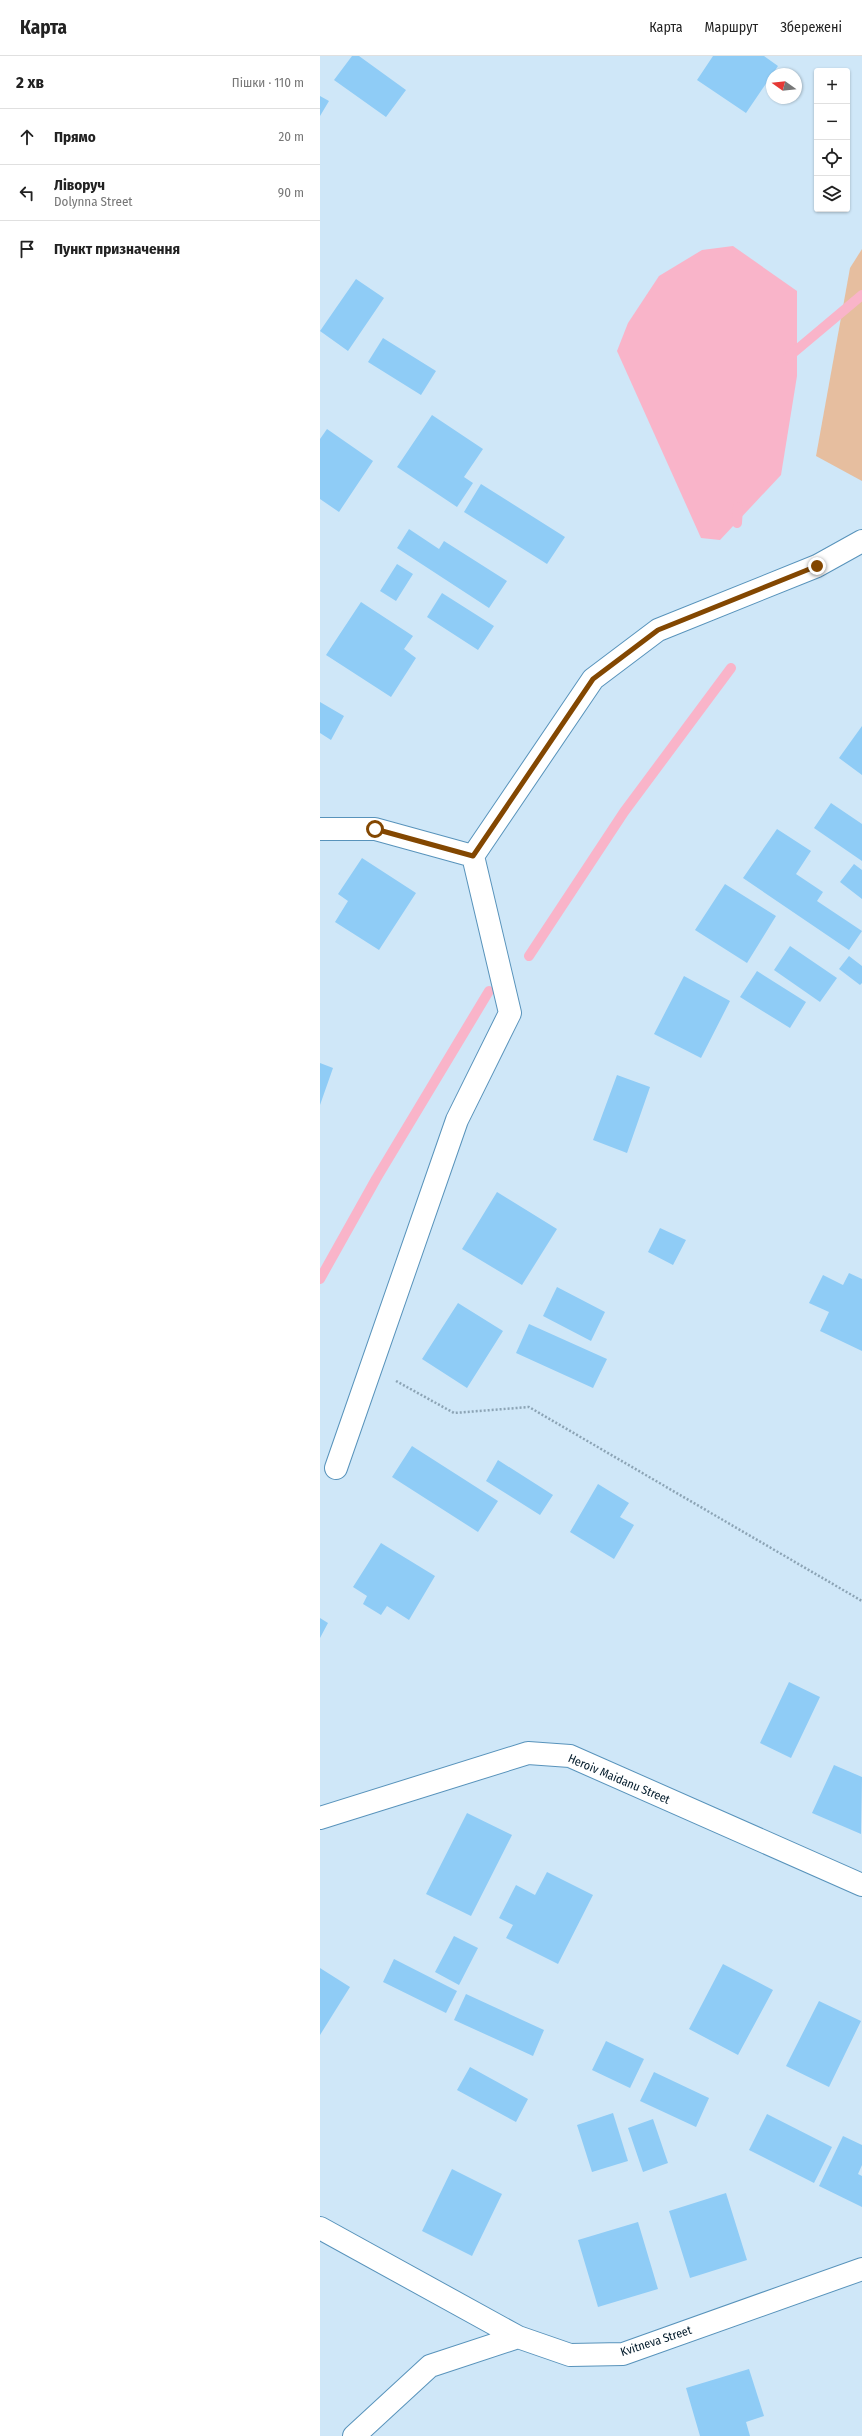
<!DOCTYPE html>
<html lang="uk">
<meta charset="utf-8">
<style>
body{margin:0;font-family:"Fira Sans Condensed",sans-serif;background:#f6f6f6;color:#222}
.controls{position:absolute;right:12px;top:12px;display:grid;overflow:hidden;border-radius:4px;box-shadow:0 1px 3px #0004}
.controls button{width:36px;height:36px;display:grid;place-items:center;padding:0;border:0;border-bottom:1px solid #e0e0e0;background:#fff;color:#222;font:20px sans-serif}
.compass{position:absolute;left:446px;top:12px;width:36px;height:36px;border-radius:50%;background:#fff;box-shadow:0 1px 3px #0004;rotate:285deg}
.stop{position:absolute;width:12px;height:12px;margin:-9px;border:3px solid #834701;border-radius:50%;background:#fff}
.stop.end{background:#834701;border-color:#fff;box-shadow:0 1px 4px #0008}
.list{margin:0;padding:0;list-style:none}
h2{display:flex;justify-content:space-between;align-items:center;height:52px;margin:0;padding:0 16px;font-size:17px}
h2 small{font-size:13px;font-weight:400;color:#767676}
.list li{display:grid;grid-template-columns:26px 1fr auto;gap:12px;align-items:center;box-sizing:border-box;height:56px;padding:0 16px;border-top:1px solid #e0e0e0}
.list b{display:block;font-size:15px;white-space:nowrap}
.list p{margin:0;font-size:13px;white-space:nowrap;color:#767676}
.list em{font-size:13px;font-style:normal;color:#767676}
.icon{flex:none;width:22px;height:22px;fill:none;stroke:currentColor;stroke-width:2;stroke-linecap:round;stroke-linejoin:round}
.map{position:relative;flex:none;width:542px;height:2380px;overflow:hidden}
header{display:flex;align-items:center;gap:24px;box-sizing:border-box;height:56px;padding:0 20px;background:#fff;border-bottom:1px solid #e0e0e0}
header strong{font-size:19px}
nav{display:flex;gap:22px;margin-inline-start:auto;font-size:14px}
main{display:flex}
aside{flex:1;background:#fff}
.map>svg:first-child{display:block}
</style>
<header>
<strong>Карта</strong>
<nav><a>Карта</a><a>Маршрут</a><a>Збережені</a></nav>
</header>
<main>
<aside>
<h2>2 хв<small>Пішки · 110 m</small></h2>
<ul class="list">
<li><svg class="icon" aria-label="ahead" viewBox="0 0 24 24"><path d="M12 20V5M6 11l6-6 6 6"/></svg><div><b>Прямо</b></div><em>20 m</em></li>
<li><svg class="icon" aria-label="left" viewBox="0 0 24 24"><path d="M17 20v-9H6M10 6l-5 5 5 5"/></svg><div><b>Ліворуч</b><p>Dolynna Street</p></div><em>90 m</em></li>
<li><svg class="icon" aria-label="arrive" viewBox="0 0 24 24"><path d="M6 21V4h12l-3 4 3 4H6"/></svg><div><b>Пункт призначення</b></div></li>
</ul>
</aside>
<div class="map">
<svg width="542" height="2380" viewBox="0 0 542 2380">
<rect width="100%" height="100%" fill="#cfe7f8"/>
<path fill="#e6be9f" d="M542 193V425L496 400 530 212Z"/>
<path fill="#f9b4c9" d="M413 190 477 235V320L461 419 400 484 381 482 297 295 308 267 339 220 382 194Z"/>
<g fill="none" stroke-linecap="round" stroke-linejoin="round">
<path stroke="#f9b4c9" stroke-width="10" d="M467 302 542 239
M417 467 418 451
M209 900 304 756 411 612
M0 1223 56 1123 169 935"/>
</g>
<path fill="#8fccf6" d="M32 0H39L86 34 66 61 14 24Z
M393 0H444L458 10 426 57 377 24Z
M0 40 9 45 0 60Z
M36 223 64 242 28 295 0 275Z
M63 282 116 315 101 339 48 306Z
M112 359 163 393 144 421 153 427 137 451 77 411Z
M7 373 53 405 19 456 0 443V383Z
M161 428 245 481 227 508 144 456Z
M89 473 119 493 124 485 187 525 169 552 77 492Z
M77 508 93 518 76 545 60 535Z
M122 537 174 570 158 594 107 561Z
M41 546 93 580 84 593 96 602 71 641 6 599Z
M0 646 24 660 11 684 0 677Z
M542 670V719L519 702Z
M511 747 542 768V805L494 772Z
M457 773 491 795 476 818 503 836 497 845 542 875 529 894 423 822Z
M42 802 96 837 59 894 15 866 28 845 18 838Z
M534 808 542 814V843L520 826Z
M405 828 456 860 427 907 375 874Z
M470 890 517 922 500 946 454 914Z
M529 900 542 910V927L540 929 519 913Z
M437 915 486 946 470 972 420 941Z
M364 920 410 945 381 1002 334 978Z
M0 1007 13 1012 0 1049Z
M297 1019 330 1031 307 1097 273 1084Z
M177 1136 237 1173 202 1229 142 1193Z
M340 1172 366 1184 353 1209 328 1196Z
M529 1217 542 1223V1295L500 1275 509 1256 489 1247 503 1219 523 1229Z
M237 1231 285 1256 271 1285 223 1260Z
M138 1247 183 1275 147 1332 102 1303Z
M209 1268 287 1303 273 1332 196 1297Z
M92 1390 178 1445 158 1476 72 1421Z
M178 1404 233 1439 220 1459 166 1425Z
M278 1428 309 1447 300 1461 314 1469 294 1503 250 1476Z
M61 1487 115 1520 89 1564 67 1550 61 1559 43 1548 47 1540 33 1531Z
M0 1562 8 1567 0 1582Z
M469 1626 500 1641 471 1702 440 1687Z
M514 1709 542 1721 541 1778 492 1757Z
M147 1757 192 1779 151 1860 106 1838Z
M227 1816 273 1839 238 1908 186 1882 193 1869 179 1862 196 1829 215 1839Z
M134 1880 158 1892 139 1929 115 1916Z
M74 1903 137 1935 126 1957 63 1926Z
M403 1908 453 1934 418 1999 369 1973Z
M0 1912 30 1931 0 1979Z
M146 1938 224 1974 213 2000 134 1964Z
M499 1945 541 1965 509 2031 466 2010Z
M286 1985 324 2003 310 2032 272 2014Z
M150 2011 208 2043 196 2066 137 2034Z
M334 2016 389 2042 376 2071 320 2045Z
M293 2057 308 2105 272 2116 257 2069Z
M447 2058 512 2091 494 2127 429 2094Z
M333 2063 348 2107 323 2116 308 2072Z
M523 2080 542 2089V2109L538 2118 542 2120V2151L499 2130Z
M132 2113 182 2138 152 2200 102 2175Z
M406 2137 427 2204 370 2222 349 2155Z
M318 2166 338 2233 278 2251 258 2184Z
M429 2313 444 2360 426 2366 430 2380H380L366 2332Z"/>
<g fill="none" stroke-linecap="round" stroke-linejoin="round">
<g stroke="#5893bb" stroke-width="24">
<path id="minor" d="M0 773H55L153 800
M153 800 273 623 338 574 497 510 542 485
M16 1412 137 1064 190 957 153 800
M0 1762 208 1697 250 1700 542 1829
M0 2172 198 2281
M34 2380 110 2310 198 2281 250 2299 303 2298 542 2213"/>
</g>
<path stroke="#8ca4b5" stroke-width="2.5" stroke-dasharray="2 2" stroke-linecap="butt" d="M76 1325 134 1357 209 1351 542 1545"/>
<use href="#minor" stroke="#fff" stroke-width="22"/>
</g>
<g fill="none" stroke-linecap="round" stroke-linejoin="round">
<path stroke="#834701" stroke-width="5" d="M55 773 153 800 273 623 338 574 497 510"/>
</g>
<g text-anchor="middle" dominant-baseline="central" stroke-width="3" stroke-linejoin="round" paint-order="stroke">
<g font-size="12" fill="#031b2b" stroke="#fff">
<text transform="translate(299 1723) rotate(23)">Heroiv Maidanu Street</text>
<text transform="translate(336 2285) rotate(-18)">Kvitneva Street</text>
</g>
</g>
</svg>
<div class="controls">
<button>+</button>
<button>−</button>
<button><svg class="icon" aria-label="locate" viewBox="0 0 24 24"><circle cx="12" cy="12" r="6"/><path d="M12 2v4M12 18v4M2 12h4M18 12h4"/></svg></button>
<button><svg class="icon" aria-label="layers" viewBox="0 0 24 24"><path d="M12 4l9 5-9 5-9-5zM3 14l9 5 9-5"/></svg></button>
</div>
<svg class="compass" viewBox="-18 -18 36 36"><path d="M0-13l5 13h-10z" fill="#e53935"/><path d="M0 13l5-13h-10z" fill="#767676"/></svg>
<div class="stop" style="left:55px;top:773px"></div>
<div class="stop end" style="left:497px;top:510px"></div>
</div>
</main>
